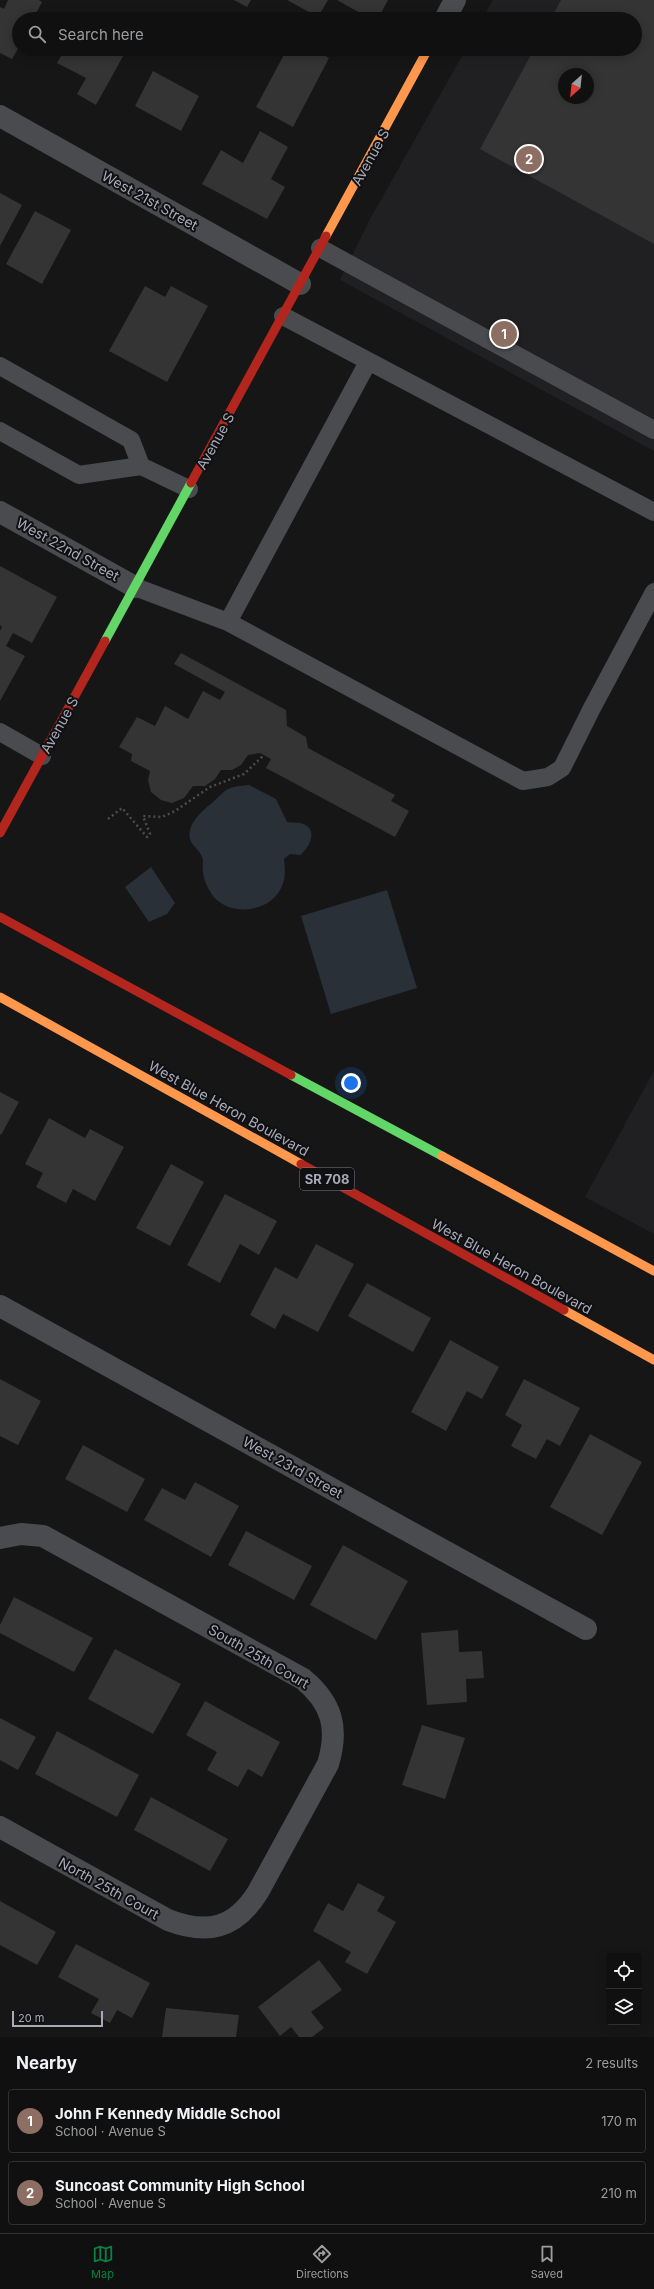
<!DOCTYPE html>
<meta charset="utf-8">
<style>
body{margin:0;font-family:Inter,sans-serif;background:#191919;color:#f1f3f6}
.controls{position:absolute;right:12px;bottom:12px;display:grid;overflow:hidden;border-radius:4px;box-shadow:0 2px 10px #0003}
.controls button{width:36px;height:36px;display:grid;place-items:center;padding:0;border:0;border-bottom:1px solid #303030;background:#101010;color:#f1f3f6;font:20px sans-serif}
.compass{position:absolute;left:558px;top:68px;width:36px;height:36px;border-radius:50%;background:#101010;box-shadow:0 2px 10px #0003;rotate:207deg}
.scale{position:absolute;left:12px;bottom:10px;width:91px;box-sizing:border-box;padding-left:4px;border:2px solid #a7aab8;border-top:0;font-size:11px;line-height:14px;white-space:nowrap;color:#a7aab8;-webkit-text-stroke:3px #101012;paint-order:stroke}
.you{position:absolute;left:351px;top:1083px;width:14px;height:14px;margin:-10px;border:3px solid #fff;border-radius:50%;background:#1a73e8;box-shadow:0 0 0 6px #1a73e833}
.badge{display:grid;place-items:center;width:26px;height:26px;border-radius:50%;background:#0b8043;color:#fff;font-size:13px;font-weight:700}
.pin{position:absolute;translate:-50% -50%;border:2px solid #fff;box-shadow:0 1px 4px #0006}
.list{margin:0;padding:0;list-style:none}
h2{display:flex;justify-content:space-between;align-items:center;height:52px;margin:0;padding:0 16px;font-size:17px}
h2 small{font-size:13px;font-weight:400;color:#9c9d9f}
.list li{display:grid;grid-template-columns:26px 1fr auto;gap:12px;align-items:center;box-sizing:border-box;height:64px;margin:0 8px 8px;padding:0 8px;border:1px solid #303030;border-radius:4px}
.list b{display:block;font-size:15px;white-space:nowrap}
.list p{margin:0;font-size:13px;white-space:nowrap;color:#9c9d9f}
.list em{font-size:13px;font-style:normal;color:#9c9d9f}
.icon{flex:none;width:22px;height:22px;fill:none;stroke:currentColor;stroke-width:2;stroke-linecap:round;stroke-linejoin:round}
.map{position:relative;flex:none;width:654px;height:2037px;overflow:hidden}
.search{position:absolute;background:#101010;box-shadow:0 2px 10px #0003;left:12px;right:12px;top:12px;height:44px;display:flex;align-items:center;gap:10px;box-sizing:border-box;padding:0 14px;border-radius:22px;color:#9c9d9f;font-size:15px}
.sheet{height:196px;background:#101010}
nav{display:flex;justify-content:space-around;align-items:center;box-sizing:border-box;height:56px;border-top:1px solid #303030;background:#101010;font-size:11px;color:#9c9d9f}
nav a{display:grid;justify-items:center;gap:2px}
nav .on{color:#0b8043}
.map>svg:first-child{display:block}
</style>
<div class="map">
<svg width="654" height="2037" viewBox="0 0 654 2037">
<rect width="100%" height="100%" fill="#161616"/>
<path fill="#202022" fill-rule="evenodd" d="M493 0H654V451L340 280 370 219 466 49H635V19H482ZM564 74H588V98H564Z
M654 1071V1234L585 1197Z"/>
<path fill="#293038" d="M249 785 276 799 287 822C292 823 299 822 303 824 319 830 309 848 300 855L290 854 284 859C285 868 286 877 282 886 272 912 231 918 213 896 208 889 204 881 203 872 202 867 204 861 202 857 200 851 194 847 191 842 185 827 198 815 208 806 227 792 221 787 249 785Z
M151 867 175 903 167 914 149 922 125 887Z
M387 890 417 988 331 1014 301 916Z"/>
<path fill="#343435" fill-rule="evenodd" d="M8 0H39L42 2 33 19H19V47L12 59 0 53V7L4 9Z
M234 0H251L247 7Z
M287 0H328L318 17Z
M337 0H388L378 19H371Z
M561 0H654V244L480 149 534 49H635V19H551ZM564 74H588V98H564Z
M85 13 96 19H82Z
M65 49H127L96 105 77 94 86 78 57 63Z
M287 49H312L329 58 293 127 256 107Z
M153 71 199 96 181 131 135 106Z
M260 131 288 147 271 179 285 187 267 219 202 184 221 150 243 163Z
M0 193 22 205 0 246Z
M35 211 71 230 42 284 6 264Z
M145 286 165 297 171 286 208 306 167 382 109 351Z
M0 566 57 597 32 643 13 633 6 646 25 656 0 701V631L2 627 0 625Z
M181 653 286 710 287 726 306 737 308 748 395 795 391 801 409 811 395 837 266 768 271 759 260 753 248 755 241 765 232 770H221L215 779 205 786H193L184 798 172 803 161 800 151 792 148 780 150 771 131 761 132 754 119 747 137 717 155 726 165 706 188 719 203 691 220 700 225 692 174 664Z
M0 1092 19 1102 1 1135 0 1134Z
M49 1118 85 1138 90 1129 124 1147 95 1201 73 1189 66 1203 36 1187 43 1173 25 1164Z
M171 1164 204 1182 170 1246 136 1228Z
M225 1194 277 1221 259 1255 240 1244 220 1283 187 1265Z
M316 1244 354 1264 318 1332 283 1314 275 1329 250 1315 275 1267 297 1279Z
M367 1283 431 1318 413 1352 348 1316Z
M450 1340 499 1367 482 1399 467 1391 446 1431 411 1412Z
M0 1379 41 1401 18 1445 0 1436Z
M524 1379 580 1408 560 1446 547 1439 536 1459 511 1446 522 1425 505 1415Z
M590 1434 642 1462 602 1535 550 1507Z
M83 1445 145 1479 127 1512 65 1479Z
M195 1482 239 1506 211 1557 144 1520 162 1488 185 1500Z
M246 1531 312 1566 294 1600 228 1565Z
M343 1545 408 1581 376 1640 310 1605Z
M14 1597 93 1638 74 1672 0 1633V1625Z
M458 1630 459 1652 482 1651 484 1678 466 1679 467 1702 427 1705 421 1633Z
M115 1649 181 1684 153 1734 88 1699Z
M205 1701 280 1742 262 1777 248 1769 238 1787 207 1770 217 1752 186 1735Z
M0 1718 36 1737 18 1770 0 1760Z
M422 1725 465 1738 445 1799 402 1785Z
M57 1731 139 1775 117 1817 35 1774Z
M151 1797 228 1839 210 1871 134 1830Z
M358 1883 385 1897 377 1911 396 1922 367 1974 345 1962 351 1952 313 1931 328 1903 343 1911Z
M0 1901 56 1932 37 1965 0 1945Z
M76 1944 150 1983 132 2018 117 2010 110 2023 91 2013 99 1999 58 1977Z
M319 1960 342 1990 311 2012 324 2028 312 2037H299L291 2027 280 2036 258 2007Z
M166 2008 239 2015 236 2037H162Z"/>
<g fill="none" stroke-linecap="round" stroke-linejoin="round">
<path stroke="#4c4c51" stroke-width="2.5" stroke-dasharray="2 3" stroke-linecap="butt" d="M108 819 122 808 147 837 150 834 143 816 162 817 175 811 210 787 244 774 264 755"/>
<path stroke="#4a4b4f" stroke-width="18" d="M320 248 654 430
M283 316 654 512
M0 366 131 440 141 466 189 489
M0 431 79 475 141 466
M135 587 228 622 523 781 548 777 562 768 592 708 654 592
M228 622 368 362
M0 732 42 756"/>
<path stroke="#4a4b4f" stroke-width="22" d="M445 19 455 0
M0 116 300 284
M0 512 135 587
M0 1306 586 1629
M0 1538 21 1534 43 1536 303 1679C332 1703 339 1728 328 1764L258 1892C235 1929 207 1935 168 1920L0 1827"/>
<path stroke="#63d668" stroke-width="9" d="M105 641 191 483
M291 1075 442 1156"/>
<path stroke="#ff974d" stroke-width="9" d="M326 236 428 49
M0 997 301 1164
M442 1156 654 1271
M564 1310 654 1360"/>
<path stroke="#b3261e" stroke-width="9" d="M191 483 326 236
M0 833 105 641
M0 917 291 1075
M301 1164 564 1310"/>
</g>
<g text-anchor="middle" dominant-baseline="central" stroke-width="4" stroke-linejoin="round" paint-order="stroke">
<rect fill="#101012" stroke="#7a7c86" stroke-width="1" x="300" y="1168" width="54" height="22" rx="3"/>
<g font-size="13" font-weight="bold" fill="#a7aab8">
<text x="327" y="1179">SR 708</text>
</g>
<g font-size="14" fill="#a7aab8" stroke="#101012">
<text transform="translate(370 157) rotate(-61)">Avenue S</text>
<text transform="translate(150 200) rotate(29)">West 21st Street</text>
<text transform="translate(215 441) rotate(-61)">Avenue S</text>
<text transform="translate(68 549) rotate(29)">West 22nd Street</text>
<text transform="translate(59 725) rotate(-61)">Avenue S</text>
<text transform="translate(229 1108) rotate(29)">West Blue Heron Boulevard</text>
<text transform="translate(512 1266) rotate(29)">West Blue Heron Boulevard</text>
<text transform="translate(293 1467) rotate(29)">West 23rd Street</text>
<text transform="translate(259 1656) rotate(30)">South 25th Court</text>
<text transform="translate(109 1888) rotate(29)">North 25th Court</text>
</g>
</g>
</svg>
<div class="controls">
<button><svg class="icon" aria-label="locate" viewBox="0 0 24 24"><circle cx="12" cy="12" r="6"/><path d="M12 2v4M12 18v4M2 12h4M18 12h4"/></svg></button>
<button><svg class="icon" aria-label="layers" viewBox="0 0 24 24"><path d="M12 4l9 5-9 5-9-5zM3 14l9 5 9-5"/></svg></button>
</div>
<svg class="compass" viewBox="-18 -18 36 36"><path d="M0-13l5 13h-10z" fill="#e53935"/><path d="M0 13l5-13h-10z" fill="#9c9d9f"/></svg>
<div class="scale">20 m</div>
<div class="you"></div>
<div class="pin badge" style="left:504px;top:334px;background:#8d6e63">1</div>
<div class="pin badge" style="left:529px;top:159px;background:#8d6e63">2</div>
<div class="search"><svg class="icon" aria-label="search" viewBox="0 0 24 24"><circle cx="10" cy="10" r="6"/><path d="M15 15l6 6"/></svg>Search here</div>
</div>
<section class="sheet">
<h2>Nearby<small>2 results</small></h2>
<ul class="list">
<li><span class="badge" style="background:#8d6e63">1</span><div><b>John F Kennedy Middle School</b><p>School · Avenue S</p></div><em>170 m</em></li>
<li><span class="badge" style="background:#8d6e63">2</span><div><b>Suncoast Community High School</b><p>School · Avenue S</p></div><em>210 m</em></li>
</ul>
</section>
<nav>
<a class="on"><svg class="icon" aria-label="map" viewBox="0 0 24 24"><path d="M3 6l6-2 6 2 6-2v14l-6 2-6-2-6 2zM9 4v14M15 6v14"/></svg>Map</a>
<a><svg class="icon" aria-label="directions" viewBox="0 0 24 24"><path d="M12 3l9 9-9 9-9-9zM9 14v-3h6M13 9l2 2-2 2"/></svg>Directions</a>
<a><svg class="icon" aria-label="saved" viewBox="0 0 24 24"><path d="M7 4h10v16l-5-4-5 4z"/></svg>Saved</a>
</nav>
